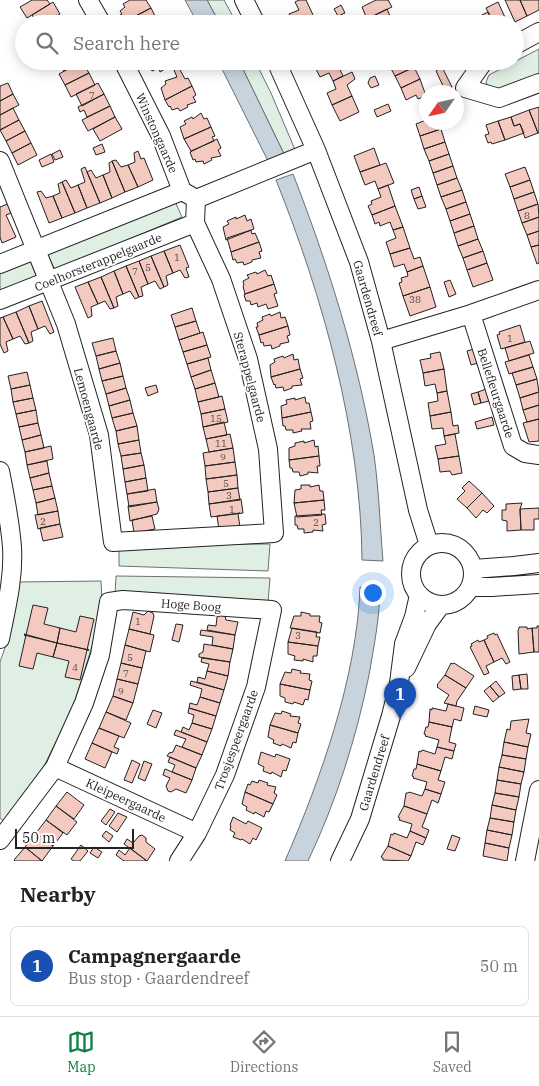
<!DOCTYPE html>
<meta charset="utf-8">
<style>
body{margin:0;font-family:"IBM Plex Serif",serif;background:#f6f6f6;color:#222}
.compass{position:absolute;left:419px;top:85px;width:45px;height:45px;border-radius:50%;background:#fff;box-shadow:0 2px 12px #0003;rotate:236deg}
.scale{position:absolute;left:15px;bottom:12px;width:119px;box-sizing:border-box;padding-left:5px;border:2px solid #222;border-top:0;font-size:14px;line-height:18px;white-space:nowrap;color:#222;-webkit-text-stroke:4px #fff;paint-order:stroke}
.you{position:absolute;left:372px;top:592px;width:18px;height:18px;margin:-12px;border:4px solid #fff;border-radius:50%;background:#1a73e8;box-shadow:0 0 0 8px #1a73e833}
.badge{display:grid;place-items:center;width:32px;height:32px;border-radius:50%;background:#0b8043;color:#fff;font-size:16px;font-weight:700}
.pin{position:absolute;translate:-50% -41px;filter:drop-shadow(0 1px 2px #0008)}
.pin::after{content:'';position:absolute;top:26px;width:18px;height:15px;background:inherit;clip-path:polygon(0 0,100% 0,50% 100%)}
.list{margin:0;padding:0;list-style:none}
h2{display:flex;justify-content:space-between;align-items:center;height:65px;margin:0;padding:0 20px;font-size:21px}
h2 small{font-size:16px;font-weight:400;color:#767676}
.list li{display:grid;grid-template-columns:32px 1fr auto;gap:15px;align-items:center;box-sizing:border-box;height:80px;margin:0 10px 10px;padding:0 10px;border:1px solid #e0e0e0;border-radius:8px}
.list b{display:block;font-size:19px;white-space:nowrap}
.list p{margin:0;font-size:16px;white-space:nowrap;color:#767676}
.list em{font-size:16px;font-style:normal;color:#767676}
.icon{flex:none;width:28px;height:28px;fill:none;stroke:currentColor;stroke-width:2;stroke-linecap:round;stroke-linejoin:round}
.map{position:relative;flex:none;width:539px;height:861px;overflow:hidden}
.search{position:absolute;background:#fff;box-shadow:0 2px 12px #0003;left:15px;right:15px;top:15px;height:55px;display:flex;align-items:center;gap:12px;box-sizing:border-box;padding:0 18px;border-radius:28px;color:#767676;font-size:19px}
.sheet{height:155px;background:#fff}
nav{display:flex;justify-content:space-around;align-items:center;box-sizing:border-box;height:70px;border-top:1px solid #e0e0e0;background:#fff;font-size:14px;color:#767676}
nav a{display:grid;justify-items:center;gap:2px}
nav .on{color:#0b8043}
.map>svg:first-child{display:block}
</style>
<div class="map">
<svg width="539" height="861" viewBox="0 0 539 861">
<rect width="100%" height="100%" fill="#fff"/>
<path fill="#e0efe3" stroke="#6f6f6f" d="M207 0H224L237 24H220Z
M539 49V78L506 90 488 87 486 82 489 75Z
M239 61H255L271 93 296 152 286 158Z
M174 199 182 217 55 270 47 253Z
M30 260 37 278 0 293V272Z
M270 544 268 571 119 566V545Z
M116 576 270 578 268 602 115 595Z
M101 581 102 600 94 640 73 707 44 766 5 822 0 818V662L7 642 17 582Z"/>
<path fill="#c7d3dd" stroke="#6f6f6f" d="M185 0H207L220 24H198Z
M218 61H239L286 158 270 165Z
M293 174C328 264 358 359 374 455 379 490 380 526 383 561L362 560C361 433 323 297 276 180Z
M360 587H380C380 616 374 646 369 675 356 739 336 802 308 861H285C321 778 357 677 360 587Z"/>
<path fill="#f3c9c0" stroke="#222" d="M32 0H47L50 4 27 18 20 7Z
M130 0H146L151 8 124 22 120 15 122 14 120 11 125 7 123 4Z
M299 0H306L314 17 300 24H294L289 14 299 10 295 2Z
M376 0H388L392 7 367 19 362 7Z
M505 0H520L527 16 515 22Z
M520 0H539V10L527 16Z
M53 2 60 14 43 24H37L32 15Z
M498 2 508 24H494L486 8Z
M341 5 345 13 338 16 334 9Z
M151 8 155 16 153 17 156 23 125 24 124 22Z
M387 9 392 21 386 24H370L367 19Z
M488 12 494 24H471L470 21Z
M57 15 61 24H43Z
M55 61H81L64 71 60 65 53 69 50 64Z
M82 61 89 73 65 85 59 74Z
M146 61H176L177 62 167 66 168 67 160 72 159 68 152 71Z
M323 61H336L343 76 333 81 329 73 320 77 314 65Z
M397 61H417L419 65 395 76 389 65Z
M414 67 420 79 401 88 395 76Z
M442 67 452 87 445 90 436 71Z
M179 68 185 79 188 78 192 86 165 100 161 88 166 84 165 81 177 77 174 70Z
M352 72 355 79 347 85 352 96 332 105 327 93 336 89 333 81Z
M89 73 95 85 71 97 65 85Z
M375 76 379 85 371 88 368 83 370 78Z
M420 79 426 96 418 99 416 95 406 100 401 88Z
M8 83 13 94 0 101V86Z
M98 83 104 94 82 106 76 94Z
M192 86 196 95 193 97 196 102 187 105 188 107 180 111 178 108 172 110 170 106 169 107 165 100Z
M13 94 19 105 0 115V101Z
M104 94 110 106 87 117 84 110 80 112 78 107Z
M352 96 359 112 340 121 332 105Z
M388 104 391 111 377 117 374 110Z
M110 106 115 117 88 131 82 120Z
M539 107V133H538L529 110Z
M13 108 19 120 0 130V115Z
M529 110 538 133 525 138 520 124 514 126 511 117Z
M201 113 204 119 207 118 211 127 184 139 180 127 186 124 184 121 192 117 193 119Z
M426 115V122H438L441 129 420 136 416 124 426 120 425 116Z
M115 117 122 129 100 141 93 129Z
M511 117 514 126 520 124 524 133 505 140 498 121Z
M19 120 25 131 6 141 0 130Z
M498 121 505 140 492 144 491 142 488 143 485 135 489 134 486 125Z
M211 127 215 136 212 137 214 141 191 151 184 139Z
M441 129 445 142 424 149 420 136Z
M25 131 31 143 12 153 6 141Z
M217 139 221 148 218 150 221 156 211 158 212 160 204 164 203 161 196 162 195 159 193 160 190 152Z
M445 142 449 154 429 161 424 149Z
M31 143 37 155 18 165 12 153Z
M102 144 105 152 96 155 93 148Z
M374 148 380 165 360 172 354 156Z
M60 150 63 157 55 160 52 154Z
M138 151 141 159 144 158 153 180 138 187 128 165 135 162 134 153Z
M51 154 54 162 42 167 39 160Z
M449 154 453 166 433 173 429 161Z
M116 160 121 167 128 165 138 187 125 192 112 161Z
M112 161 125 192 112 198 103 175 110 172 109 163Z
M386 163 394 183 378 189 375 181 365 185 360 172Z
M453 166 457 178 437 185 433 173Z
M85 167 100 203 87 208 78 185 85 182 81 169Z
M525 167 530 180 510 187 505 174Z
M91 170 96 178 103 175 112 198 100 203 87 172Z
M457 178 462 190 441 197 437 185Z
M66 180 71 188 78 185 87 208 75 213 62 182Z
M530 180 534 192 514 199 510 187Z
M62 182 75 213 62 218 53 196 60 193 58 184Z
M388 185 395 206 372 215 368 206 372 204 371 201 381 197 378 189Z
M419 187 422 196 414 199 411 190Z
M462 190 466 202 446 209 441 197Z
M41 191 46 198 53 196 62 218 49 223 37 192Z
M534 192 538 204 518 211 514 199Z
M422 196 426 207 418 209 414 199Z
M466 202 470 214 450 221 446 209Z
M10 203 14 212 6 215 16 237 2 243 0 237V207Z
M538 204 539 217 522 223 518 211Z
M395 206 403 227 393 230 390 222 380 226 379 222 375 224 372 215Z
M470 214 474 226 454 233 450 221Z
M245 215 247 221 251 219 254 229 226 240 223 227 229 224 227 221 236 217V219Z
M539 217V231L527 235 522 223Z
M474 226 478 239 458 246 454 233Z
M403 227 410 248 390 254 386 242 396 238 393 230Z
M251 230 252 234 255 233 259 242 231 252 227 238Z
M539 231V245L531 247 527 235Z
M478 239 483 251 463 258 458 246Z
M259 242 262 251 259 252 261 258 252 260V262L244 265 243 262 237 263 235 259 233 260 231 252Z
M180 245 189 267 186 268 189 277 185 278 180 270 173 273 164 251Z
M539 245V263L537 264 531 247Z
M410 248 414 259 420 257 423 266 407 272 404 264 394 267 390 254Z
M164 251 173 273 166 276 168 285 164 287 151 256Z
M483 251 487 263 467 270 463 258Z
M151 256 164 287 160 289 155 281 148 284 139 261Z
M139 261 148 284 141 287 143 296 139 297 126 266Z
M487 263 493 280 473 287 467 270Z
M126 266 139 297 135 299 130 291 123 294 114 271Z
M423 266 430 287 403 296 399 283 402 282 401 278 408 276 407 272Z
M265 270 268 276 271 275 274 284 245 294 243 286 244 285 243 281 249 278 247 275 256 272 257 274Z
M114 271 123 294 116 297 118 306 114 308 101 277Z
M101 277 114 308 110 309 105 301 98 304 88 282Z
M450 280 456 294 449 297 444 282Z
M88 282 98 304 91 307 92 316 88 318 75 287Z
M274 284 277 293 274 294 278 306 268 309 266 304 258 307 257 303 251 305 250 301H246L244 295 245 294Z
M430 287 436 307 410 316 403 296Z
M42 301 54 332 50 334 45 326 38 329 29 306Z
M29 306 38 329 31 332 33 341 29 343 16 312Z
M192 308 196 321 175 327 171 315Z
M16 312 29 343 25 344 20 336 13 339 3 317Z
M280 312 281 318 285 317 288 326 259 335 256 327H258L257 323 263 320 262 317 270 314 271 316Z
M3 317 13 339 6 342 8 351 4 353 0 344V318Z
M196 321 200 333 179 340 175 327Z
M520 325 525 342 501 349 497 335 500 334 499 332Z
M288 326 290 335 287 336 289 342 280 344V346L272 349 271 345 264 346 263 342 261 343 259 335Z
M203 332 207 345 183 352 179 340Z
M113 338 116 351 96 356 92 343Z
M530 341 534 353 509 361 505 348Z
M207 345 211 357 187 364 183 352Z
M474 349 478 363 471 365 467 351Z
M116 351 120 363 99 369 96 356Z
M440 352 444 369 423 373 420 360 431 358 430 354Z
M293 354 294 360 298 359 300 369 271 377 270 365 275 362 274 359 283 356 284 358Z
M529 355 533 367 509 374 505 362Z
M208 358 211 370 191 377 187 364Z
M120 363 123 376 102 381 99 369Z
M533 367 537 379 516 385 512 373Z
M300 369 303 378 300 379 302 385 292 386V388L284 391 283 387 276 388 275 384 274 385 271 377Z
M444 369 447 391 437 393 435 384 425 386 423 373Z
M211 370 215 383 195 389 191 377Z
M27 372 30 385 11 389 8 376Z
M123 376 126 388 106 394 102 381Z
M537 379 539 392 520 398 516 385Z
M215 383 219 397 198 402 195 389Z
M30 385 33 398 13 402 11 389Z
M156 385 158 392 148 396 145 388Z
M126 388 130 400 109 406 106 394Z
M486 389 489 401 481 403 478 392Z
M447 391 451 412 430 416 428 403 438 401 437 393Z
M478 392 481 403 474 405 471 394Z
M539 392V405L523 410 520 398Z
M222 396 225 409 201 414 198 402Z
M305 397 306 403H309L311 412 282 418 281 406 287 404 286 400 295 398V400Z
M33 398 36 410 16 414 13 402Z
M130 400 133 413 112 418 109 406Z
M539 405V419L527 422 523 410Z
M225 409 228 422 203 427 201 414Z
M36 410 38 423 19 427 16 414Z
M311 412 313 421 310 422 311 429H301L302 431 293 433V430H286L285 426H283L282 418Z
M451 412 453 426 458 425 459 433 444 436 443 428 432 429 430 416Z
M133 413 137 426 116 431 112 418Z
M492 417 494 425 477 429 475 422Z
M539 419V441L529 442 523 423Z
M224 422 227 435 206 439 203 427Z
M38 423 41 435 22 440 19 427Z
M137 426 139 440 118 444 116 431Z
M230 434 233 448 209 452 206 439Z
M455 434 459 456 438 459 435 446 446 444 444 436Z
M41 435 44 448 25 452 22 440Z
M139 440 141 453 121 456 118 444Z
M314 440 315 447 318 446 319 456 289 460V448L295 446V443L304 441V443Z
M51 446 53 459 27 465 25 452Z
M233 448 235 462 205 466 203 453Z
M141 453 144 465 123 469 121 456Z
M319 456 320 466H317L318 473 308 472V474L300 476 299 472H293L292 468H290L289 460Z
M459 456 462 473 452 475 450 471 440 472 438 459Z
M47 461 49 473 30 478 27 465Z
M235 462 237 475 206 479 205 466Z
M144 465 146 478 125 482 123 469Z
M49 473 52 486 33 490 30 478Z
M237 475 238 488 208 492 206 479Z
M146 478 148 491 127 494 125 482Z
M469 481 482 493 467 508 457 499 465 491 462 488Z
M301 485H310V487L319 485 320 491H323L324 500 294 503 295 490 301 489Z
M52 486 55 498 36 503 33 490Z
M238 488 240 500 209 504 208 492Z
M155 489 157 502 129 507 127 494Z
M482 493 494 506 487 513 483 510 476 518 467 508Z
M55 498 58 511 38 515 36 503Z
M241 499 243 513 211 517 209 504Z
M324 500 325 510H321L322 515 297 517 294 503Z
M157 502 159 509 157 514 130 521 128 506Z
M522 503 520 509 521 530 507 531V521L502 520V510H506V504Z
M539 508V519H534V530H521L520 509Z
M58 511 60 524 38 529 35 515Z
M240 513 238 514 240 527 219 530 217 516Z
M325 514 326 524 322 525 323 531 313 530V532L304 533V529H298L297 525H295V516Z
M152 516 155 529 134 533 132 520Z
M60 524 63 537 43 541 40 528Z
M33 605 48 608 44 624 60 628 57 643 24 634 26 635Z
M148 611 153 613 154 616 150 634 129 629 133 612 144 615Z
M301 612 310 614V616H320L319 622 322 623 320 633 290 628 294 616H301Z
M223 614 225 616 226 620 238 622 235 635 207 630 208 625 216 626 217 617Z
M80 616 94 619 87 650H89L57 643 60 628 76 632Z
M176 624 183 625 179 642 172 640Z
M537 626H539V652H534L532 628H537Z
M519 627H527V629L532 628 534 652 519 654 518 630 519 629Z
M292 628 317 632 316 637H320L318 646 288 642Z
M129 629 154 635 150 652 125 645Z
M201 630 235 635 233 649 212 645 213 637 200 635Z
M494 633 495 635 497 634 510 662 506 664 502 658 494 662 484 640 488 638 487 636Z
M24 635 57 643 53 657 37 653 33 669 19 666 26 635Z
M478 640 479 642 484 640 494 662 486 666 489 673 484 675 470 647 472 646 471 644Z
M288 642 318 646 317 656H313V662L303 659V661L294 660 295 656 288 654Z
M57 643 89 650H87L80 680 65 677 69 661 53 657Z
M204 644 233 649 230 662 199 657V654L203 652Z
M125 645 146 651 142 668 121 663Z
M202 658 230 662 228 676 207 671 209 664 201 662Z
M121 663 142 668 138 684 117 679Z
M451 663 452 664 454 663 474 676 466 688 445 675Z
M292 669 301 671 300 673 310 674 309 680 312 681 310 690 280 684 285 672 291 673Z
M207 671 228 676 224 690 197 682 198 677 205 679Z
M527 674 528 689H521L519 675Z
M445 675 466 688 457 701 456 706 444 703 449 695 437 687 438 686 437 685Z
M519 675 521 689 513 690 512 676Z
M117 679 138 684 133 703 113 696Z
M191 681 224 690 220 703 200 697 202 689 190 685Z
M496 681 505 693 499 697 490 686Z
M280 684 310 690 308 700 305 699 303 705 294 702 293 704 285 702V698L280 696Z
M490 686 499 697 493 702 484 691Z
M113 696 133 703 126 720 106 712Z
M200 697 220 703 216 716 189 708 190 703 197 705Z
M448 704 464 708 461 721 454 719 452 727 429 722 430 709 432 710V708L446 711Z
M475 706 489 710 487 717 473 714Z
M189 708 216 716 212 729 192 723 194 715 188 713Z
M153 710 162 713 156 728 147 724Z
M282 711 291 714 290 716 300 717 298 723 301 724 298 733 270 725 275 713 281 714Z
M106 712 131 723 124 738 99 728Z
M529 719 526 733 531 734 528 747 504 742 507 729 510 730 511 721Z
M429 722 452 727 449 742 456 744 454 751 437 747 439 740 425 736 426 735 424 734 426 727H428Z
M192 723 212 729 207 742 181 732 183 727 189 730Z
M270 725 298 733 296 743 293 742 291 748 282 744 281 746 273 743 274 740 268 737Z
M99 728 119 736 114 747 119 749 117 754 92 743Z
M176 730 207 742 202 755 182 747 186 739 174 735Z
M504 742 528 747 526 759 502 755Z
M92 743 112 752 105 768 85 759Z
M176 745 202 755 196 768 167 756 169 753 173 752Z
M437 747 454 751 452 759 445 757 441 771 417 764 419 751 421 752 422 750 435 754Z
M261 752 275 757 276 754 290 759 286 771 283 770 281 777 272 772 271 774 263 771 264 767 258 764Z
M502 755 526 759 524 772 499 767Z
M170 757 196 768 192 780 172 772 175 765 168 762Z
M132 760 140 764 132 783 124 780Z
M144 761 152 764 145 781 138 778Z
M417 764 441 771 438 780 445 782 441 794 425 789 427 782 413 778 414 777 412 776 414 769H416Z
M499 767 524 772 521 784 497 780Z
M165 769 192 780 186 793 176 789 171 792 168 791 166 786 170 778 163 775Z
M259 780 268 783 267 785 276 787 274 793 277 795 273 804 245 792 248 784 250 785 252 781 258 783Z
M497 780 521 784 519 797 495 793Z
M425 789 441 794 438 803 432 800 427 814 404 806 406 793H408L409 792 422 796Z
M67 792 84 805 74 819 56 806Z
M245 792 273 804 269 812 266 811 264 817 255 812 254 814 246 810 247 807 242 804Z
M495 793 519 797 516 810 492 805Z
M492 805 516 810 514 822 490 818Z
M56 806 77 822 67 835 46 820Z
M404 806 427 814 422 827 429 830 426 838 410 831 412 824 399 820 400 818 398 817Z
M110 809 115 812 106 825 101 821Z
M118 813 127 817 117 832 109 826Z
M233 817 246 824 248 821 262 828 256 840 253 838 250 844 242 839 241 840 233 837 235 833 230 830 231 826 230 825Z
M490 818 514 822 512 835 487 830Z
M46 820 63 833 53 846 36 833Z
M487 830 512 835 509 848 485 843Z
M106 831 113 836 109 842 102 836Z
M410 831 426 838 423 845 416 842 411 856 388 846 391 834 393 835 394 833 407 838Z
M36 833 53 846 42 861 25 847Z
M142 835 146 838V842L155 849 147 861 124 844 127 839 133 843 139 836Z
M452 835 460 838 455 851 447 849Z
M485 843 509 848 507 861 483 856Z
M81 845 88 851 80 861H74L71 859Z
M388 846 411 856 408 861 383 860V858L381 857Z
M25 847 42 861H15L14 860Z
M94 847 102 852 98 858 90 853Z
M130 848 147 861H124L116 855 119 850 125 855Z"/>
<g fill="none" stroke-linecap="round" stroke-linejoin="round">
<g stroke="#222" stroke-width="20">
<path id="minor" d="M88 0 102 24
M244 0 256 24
M515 45 539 32
M123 61 161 136 182 191 191 196
M276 61 316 150 359 262 381 341 418 510 429 545
M484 61 465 88 499 98 539 83
M0 161 66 324 99 435 113 542 274 533 268 449 248 359 221 279 195 223 196 199
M196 199 316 150
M0 264 182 191
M0 300 195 223
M471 314 513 446 525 453 539 455
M381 341 471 314 539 290
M0 471C5 496 10 521 12 547 14 578 6 609 0 639
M411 574a31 31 0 1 1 62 0a31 31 0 1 1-62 0Z
M473 569 514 566 539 563
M470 587H492L539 584
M406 668 427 624 441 605
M55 767 197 833
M0 840 55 767 84 703 100 655 109 602 123 600 272 610 256 687 225 775 197 833 179 861
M340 861 360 819 391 716 399 683 404 644 414 617 419 595
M525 861 539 790"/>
</g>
<use href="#minor" stroke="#fff" stroke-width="18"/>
</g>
<g text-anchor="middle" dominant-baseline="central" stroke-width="4" stroke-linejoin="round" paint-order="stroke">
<g font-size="10" fill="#564c4a">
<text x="92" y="95">7</text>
<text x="527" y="215">8</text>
<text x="177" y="257">1</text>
<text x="148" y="267">5</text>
<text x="135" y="271">7</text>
<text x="415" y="299">38</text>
<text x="510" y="338">1</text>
<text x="216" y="418">15</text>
<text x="221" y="443">11</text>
<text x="223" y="457">9</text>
<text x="226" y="483">5</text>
<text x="229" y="495">3</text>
<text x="232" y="509">1</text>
<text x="43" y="521">2</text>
<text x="316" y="522">2</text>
<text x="138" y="621">1</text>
<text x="298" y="635">3</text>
<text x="130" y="657">5</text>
<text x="75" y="667">4</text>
<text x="126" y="673">7</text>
<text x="121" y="691">9</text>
</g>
<g font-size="12" fill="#222" stroke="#fff">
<text transform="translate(157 133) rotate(66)">Winstongaarde</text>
<text transform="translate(98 262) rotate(-22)">Coelhorsterappelgaarde</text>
<text transform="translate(368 298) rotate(74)">Gaardendreef</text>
<text transform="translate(250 377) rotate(75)">Sterappelgaarde</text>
<text transform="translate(496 393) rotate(72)">Bellefleurgaarde</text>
<text transform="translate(89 409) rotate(75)">Lemoengaarde</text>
<text transform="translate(191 605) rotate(4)">Hoge Boog</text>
<text transform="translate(236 740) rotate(-70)">Trosjespeergaarde</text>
<text transform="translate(374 773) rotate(-73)">Gaardendreef</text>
<text transform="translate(126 800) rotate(25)">Kleipeergaarde</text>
</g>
</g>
</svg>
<svg class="compass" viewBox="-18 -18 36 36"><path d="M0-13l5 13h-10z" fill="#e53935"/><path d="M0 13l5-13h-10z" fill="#767676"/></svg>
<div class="scale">50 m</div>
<div class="you"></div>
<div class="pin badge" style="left:400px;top:719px;background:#1a4fb4">1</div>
<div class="search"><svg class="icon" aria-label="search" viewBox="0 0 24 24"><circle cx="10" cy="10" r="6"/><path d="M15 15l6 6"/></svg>Search here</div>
</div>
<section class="sheet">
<h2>Nearby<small></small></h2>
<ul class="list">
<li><span class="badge" style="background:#1a4fb4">1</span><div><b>Campagnergaarde</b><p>Bus stop · Gaardendreef</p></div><em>50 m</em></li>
</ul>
</section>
<nav>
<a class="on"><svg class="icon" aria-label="map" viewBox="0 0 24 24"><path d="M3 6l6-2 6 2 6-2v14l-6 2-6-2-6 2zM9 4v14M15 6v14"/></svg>Map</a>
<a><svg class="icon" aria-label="directions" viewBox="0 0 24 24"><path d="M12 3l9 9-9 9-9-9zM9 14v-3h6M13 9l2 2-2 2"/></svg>Directions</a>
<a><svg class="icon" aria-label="saved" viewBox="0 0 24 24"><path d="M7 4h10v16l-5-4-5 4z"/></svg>Saved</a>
</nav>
